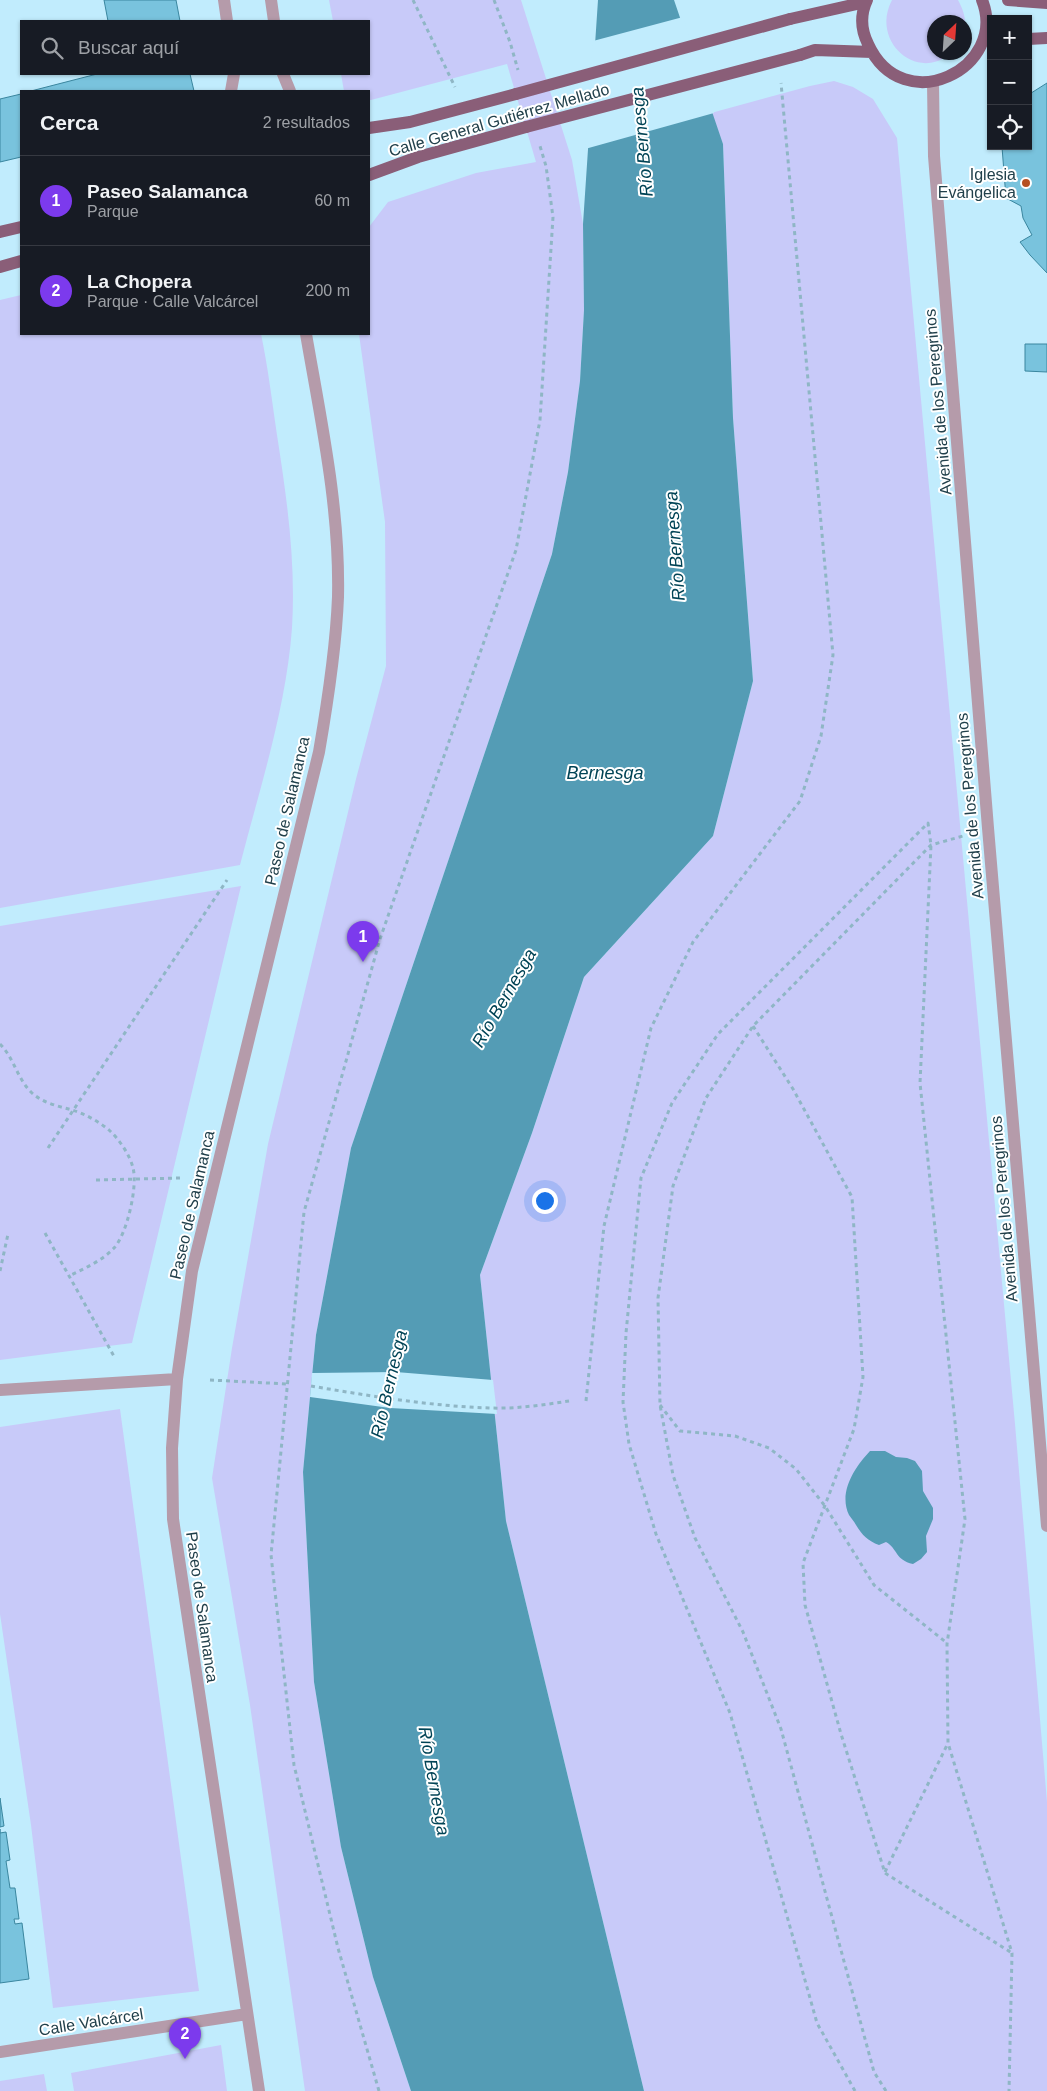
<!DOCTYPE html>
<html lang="es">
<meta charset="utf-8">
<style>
body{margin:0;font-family:Arial,sans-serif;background:#20242c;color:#f1f3f6}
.controls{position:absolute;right:15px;top:15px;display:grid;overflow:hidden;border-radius:0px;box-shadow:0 1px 4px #0004}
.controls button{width:45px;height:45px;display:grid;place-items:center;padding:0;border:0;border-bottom:1px solid #363941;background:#171b24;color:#f1f3f6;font:25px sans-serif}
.compass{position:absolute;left:927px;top:15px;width:45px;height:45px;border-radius:50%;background:#171b24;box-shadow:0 1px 4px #0004;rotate:25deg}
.you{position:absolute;left:544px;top:1200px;width:18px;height:18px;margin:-12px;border:4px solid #fff;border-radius:50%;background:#1a73e8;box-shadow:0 0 0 8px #1a73e833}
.badge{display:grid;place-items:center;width:32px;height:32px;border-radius:50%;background:#7c3aed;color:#fff;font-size:16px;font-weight:700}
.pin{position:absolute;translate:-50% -41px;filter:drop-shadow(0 1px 2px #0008)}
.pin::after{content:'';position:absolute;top:26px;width:18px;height:15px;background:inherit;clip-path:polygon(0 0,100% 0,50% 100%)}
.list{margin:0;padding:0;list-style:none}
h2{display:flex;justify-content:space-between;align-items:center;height:65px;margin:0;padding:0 20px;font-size:21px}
h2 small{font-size:16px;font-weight:400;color:#9ea1a6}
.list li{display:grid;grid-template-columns:32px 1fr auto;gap:15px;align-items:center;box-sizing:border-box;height:90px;padding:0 20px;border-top:1px solid #363941}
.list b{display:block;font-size:19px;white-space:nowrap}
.list p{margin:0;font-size:16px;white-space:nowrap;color:#9ea1a6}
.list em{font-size:16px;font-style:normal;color:#9ea1a6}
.icon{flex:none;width:28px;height:28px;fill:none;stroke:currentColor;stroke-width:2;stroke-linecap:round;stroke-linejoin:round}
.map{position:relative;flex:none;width:1047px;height:2091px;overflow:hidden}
.search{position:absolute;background:#171b24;box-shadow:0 1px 4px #0004;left:20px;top:20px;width:350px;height:55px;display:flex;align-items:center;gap:12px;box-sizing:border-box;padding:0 18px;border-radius:0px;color:#9ea1a6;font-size:19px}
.panel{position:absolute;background:#171b24;box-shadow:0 1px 4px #0004;left:20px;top:90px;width:350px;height:245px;border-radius:0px}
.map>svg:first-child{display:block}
</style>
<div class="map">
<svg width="1047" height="2091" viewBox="0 0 1047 2091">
<rect width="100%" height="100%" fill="#c1ecfd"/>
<path fill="#c8caf9" d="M329 0H521L572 160 583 224 584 310 580 381 568 472 552 554 351 1148 316 1335 310 1397 303 1472 314 1682 341 1847 373 1977 411 2091H305L250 1705 212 1478 232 1348 268 1144 356 779 386 666 385 522 359 334H369V227L388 202 476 173 536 162 507 64 371 100H369V91H344L341 74H369V21H333Z
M892 0H958C963 9 966 18 965 28L964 22H934V52L951 53C917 83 870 41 892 0Z
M834 81 853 87 873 99 897 138 1015 1424 1047 1802V2091H644L506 1521 480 1275 532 1133 584 977 713 836 753 681 733 418 723 144 711 113 810 86Z
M21 295V334H261C268 367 272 401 277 435 287 499 296 563 292 628 286 709 260 787 240 865L0 908V300Z
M241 886 132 1343 0 1360V926Z
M120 1409 199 1991 53 2008 31 1825 0 1614V1427Z
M221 2045 227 2091H74L71 2073Z
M44 2074 47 2091H0V2081Z"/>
<path fill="#549cb5" d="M598 0H674L723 144 733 418 753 681 713 836 584 977 532 1133 480 1275 506 1521 644 2091H411L373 1977 341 1847 314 1682 303 1472 310 1397 316 1335 351 1148 552 554 568 472 580 381 584 310 583 224Z
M870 1451H885L896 1457 907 1458 915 1461 922 1471 923 1491 933 1508V1519L926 1536 927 1552 921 1559 913 1564C895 1560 898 1549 886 1542L879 1545C868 1541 862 1535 856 1525 854 1521 851 1518 849 1515 838 1492 855 1467 870 1451Z"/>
<path fill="#c1ecfd" d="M683 17 714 113 585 149 593 41Z
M396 1372 493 1380 497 1414 390 1408 310 1397 312 1373Z"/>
<path fill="#79c3dd" stroke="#3a869f" d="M104 0H176L180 21H108Z
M97 74H190L194 91H31Z
M1047 83V273L1030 255 1020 242 1032 235 1023 218 1021 206 1006 198 1002 147 1028 146V95Z
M21 94V157L0 162V99Z
M1025 344H1047V372L1025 371Z
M0 1798 4 1826 0 1827Z
M0 1829V1833L6 1832 10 1860 6 1861 10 1888H15L19 1919H14L15 1924 22 1923 29 1979 0 1983Z"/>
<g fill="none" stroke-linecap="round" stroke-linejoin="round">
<path stroke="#8fb6c5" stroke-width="3" stroke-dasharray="4 4" stroke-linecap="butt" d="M413 0 455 87
M494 0 510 42 518 70
M753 1026 793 1089 852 1197 863 1377 854 1429 803 1563 805 1605 841 1734 885 1873 1012 1953
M0 1044C14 1058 17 1078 31 1092 42 1103 58 1106 72 1110 85 1114 98 1121 109 1130 119 1139 130 1155 133 1168 138 1186 127 1234 114 1248 102 1261 85 1268 69 1276
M48 1148 227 880
M96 1180 181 1178
M45 1233 115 1358
M0 1271 8 1234
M210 1380 287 1384
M311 1386C370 1396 430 1406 489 1408 516 1409 543 1405 569 1401
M586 1401 604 1226 651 1028 693 942 800 801 821 736 833 655 781 83
M660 1405 680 1431 735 1436 769 1448 796 1469 825 1506 874 1585 947 1643
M885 1872 948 1743
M379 2091 338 1948 294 1765 271 1555 304 1212 380 939 516 550 540 420 553 217 546 166 540 146
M855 2091 817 2023 730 1713 656 1534 629 1444 623 1402 626 1333 641 1178 672 1103 718 1034 928 823 931 845 920 1083 965 1519 947 1644 948 1743 1012 1953 1009 2091
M886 2091 874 2072 781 1729 743 1632 695 1538 673 1475 660 1405 658 1298 673 1186 706 1098 753 1026 931 845 963 836"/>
<path stroke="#b59baa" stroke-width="12" d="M224 0 227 21
M271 0 274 21
M283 74 290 91
M933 82 934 156 988 828 1047 1526
M231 91 234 74
M0 1390 177 1379
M0 2052 247 2014
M259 2091 173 1519 172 1448 177 1379 192 1271 319 752C328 700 336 649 338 597 340 508 321 421 306 334"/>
<path stroke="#8a5e78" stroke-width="12" d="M867 0C860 15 861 30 868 44 903 121 1009 68 982 0
M1008 0 1047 3
M790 19 866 2
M1028 39 1047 38
M800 55 815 50 872 52
M369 128 410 122 516 94
M369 175 418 157 526 127
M0 232 21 227
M0 267 21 261"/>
<path stroke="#8a5e78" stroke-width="12" d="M516 94 790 19
M526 127 800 55"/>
</g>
<circle fill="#b65022" stroke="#fff" stroke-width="2" cx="1026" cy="183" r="5"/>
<g text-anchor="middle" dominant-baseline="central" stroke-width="4" stroke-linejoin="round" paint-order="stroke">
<g font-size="16" fill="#21404b" stroke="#fff">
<text transform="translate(499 120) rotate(-16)">Calle General Gutiérrez Mellado</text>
<text transform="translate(938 402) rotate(-95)">Avenida de los Peregrinos</text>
<text transform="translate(970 806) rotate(-95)">Avenida de los Peregrinos</text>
<text transform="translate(287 811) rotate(-77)">Paseo de Salamanca</text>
<text transform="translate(192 1205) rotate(-77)">Paseo de Salamanca</text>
<text transform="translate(1004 1209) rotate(-95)">Avenida de los Peregrinos</text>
<text transform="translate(202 1607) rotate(82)">Paseo de Salamanca</text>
<text transform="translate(91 2022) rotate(-9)">Calle Valcárcel</text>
</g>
<g font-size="16" fill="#21404b" stroke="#fff" text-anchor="end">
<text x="1016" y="174">Iglesia<tspan x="1016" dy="18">Evángelica</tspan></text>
</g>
<g font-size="18" font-style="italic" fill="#004355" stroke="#fff">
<text transform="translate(642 142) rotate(-95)">Río Bernesga</text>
<text transform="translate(675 546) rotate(-94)">Río Bernesga</text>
<text x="605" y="773">Bernesga</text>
<text transform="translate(504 998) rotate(-60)">Río Bernesga</text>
<text transform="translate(389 1384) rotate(-77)">Río Bernesga</text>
<text transform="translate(434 1781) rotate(80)">Río Bernesga</text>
</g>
</g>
</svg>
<div class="controls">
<button>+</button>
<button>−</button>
<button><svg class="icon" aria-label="locate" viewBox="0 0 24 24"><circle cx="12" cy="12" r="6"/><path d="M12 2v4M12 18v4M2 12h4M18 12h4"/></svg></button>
</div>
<svg class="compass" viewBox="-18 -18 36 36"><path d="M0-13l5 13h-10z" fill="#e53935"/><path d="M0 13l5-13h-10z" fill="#9ea1a6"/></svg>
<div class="you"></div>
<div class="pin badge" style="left:363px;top:962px">1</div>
<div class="pin badge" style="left:185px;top:2059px">2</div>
<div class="search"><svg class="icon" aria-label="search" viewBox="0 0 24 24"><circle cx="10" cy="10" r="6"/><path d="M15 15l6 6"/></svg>Buscar aquí</div>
<section class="panel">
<h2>Cerca<small>2 resultados</small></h2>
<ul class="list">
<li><span class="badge">1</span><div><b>Paseo Salamanca</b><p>Parque</p></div><em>60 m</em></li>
<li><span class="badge">2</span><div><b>La Chopera</b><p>Parque · Calle Valcárcel</p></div><em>200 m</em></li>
</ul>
</section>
</div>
